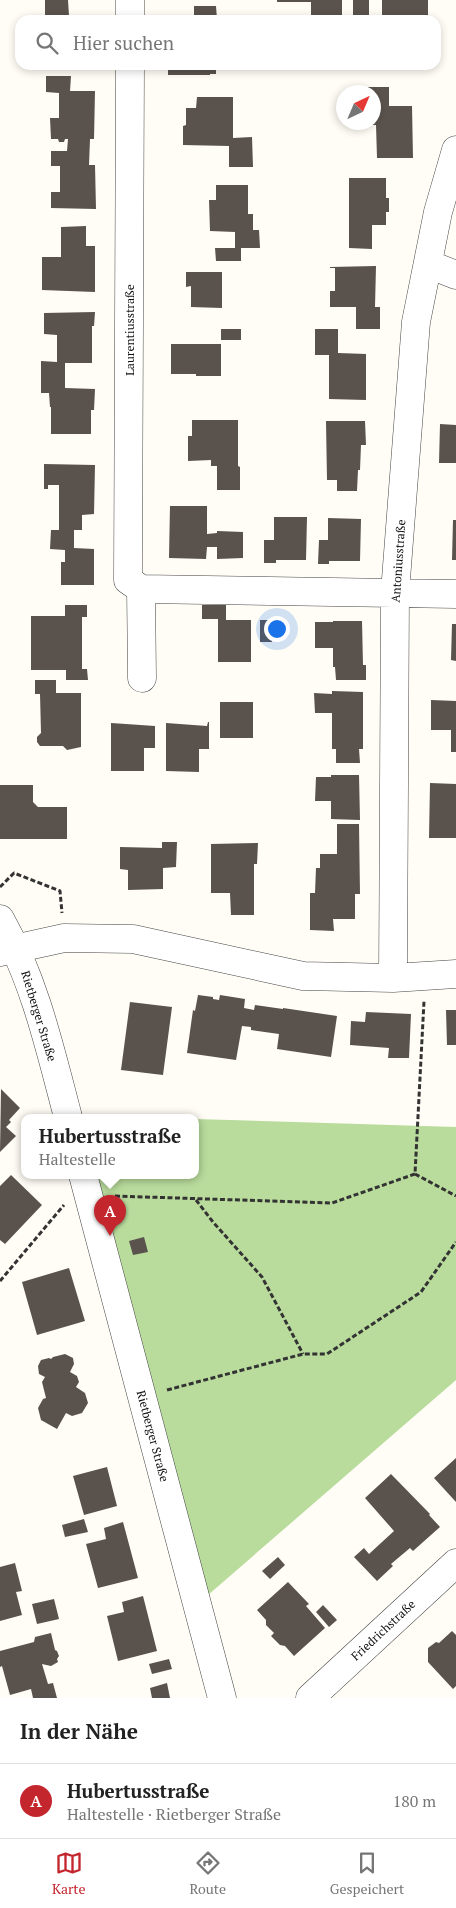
<!DOCTYPE html>
<html lang="de">
<meta charset="utf-8">
<style>
body{margin:0;font-family:"PT Serif",serif;background:#f2f2f2;color:#222}
.compass{position:absolute;left:336px;top:85px;width:45px;height:45px;border-radius:50%;background:#fff;box-shadow:0 2px 8px #0003;rotate:44deg}
.you{position:absolute;left:276px;top:628px;width:18px;height:18px;margin:-12px;border:4px solid #fff;border-radius:50%;background:#1a73e8;box-shadow:0 0 0 8px #1a73e833}
.badge{display:grid;place-items:center;width:32px;height:32px;border-radius:50%;background:#c4262e;color:#fff;font-size:16px;font-weight:700}
.pin{position:absolute;translate:-50% -41px;filter:drop-shadow(0 1px 2px #0008)}
.pin::after{content:'';position:absolute;top:26px;width:18px;height:15px;background:inherit;clip-path:polygon(0 0,100% 0,50% 100%)}
.popup{position:absolute;left:21px;top:1114px;width:178px;height:65px;box-sizing:border-box;display:grid;place-content:center;border-radius:10px;background:#fff;filter:drop-shadow(0 1px 4px #0005);font-size:16px;white-space:nowrap;color:#767676}
.popup b{font-size:19px;color:#222}
.popup::after{content:'';position:absolute;left:50%;top:100%;margin-left:-10px;border:10px solid transparent;border-top-color:#fff}
.list{margin:0;padding:0;list-style:none}
h2{display:flex;justify-content:space-between;align-items:center;height:65px;margin:0;padding:0 20px;font-size:21px}
h2 small{font-size:16px;font-weight:400;color:#767676}
.list li{display:grid;grid-template-columns:32px 1fr auto;gap:15px;align-items:center;box-sizing:border-box;height:75px;padding:0 20px;border-top:1px solid #e0e0e0}
.list b{display:block;font-size:19px;white-space:nowrap}
.list p{margin:0;font-size:16px;white-space:nowrap;color:#767676}
.list em{font-size:16px;font-style:normal;color:#767676}
.icon{flex:none;width:28px;height:28px;fill:none;stroke:currentColor;stroke-width:2;stroke-linecap:round;stroke-linejoin:round}
.map{position:relative;flex:none;width:456px;height:1698px;overflow:hidden}
.search{position:absolute;background:#fff;box-shadow:0 2px 8px #0003;left:15px;right:15px;top:15px;height:55px;display:flex;align-items:center;gap:12px;box-sizing:border-box;padding:0 18px;border-radius:15px;color:#767676;font-size:19px}
.sheet{height:140px;background:#fff}
nav{display:flex;justify-content:space-around;align-items:center;box-sizing:border-box;height:70px;border-top:1px solid #e0e0e0;background:#fff;font-size:14px;color:#767676}
nav a{display:grid;justify-items:center;gap:2px}
nav .on{color:#c4262e}
.map>svg:first-child{display:block}
</style>
<div class="map">
<svg width="456" height="1698" viewBox="0 0 456 1698">
<rect width="100%" height="100%" fill="#fffdf5"/>
<path fill="#b9dc9c" d="M195 1119 456 1127V1380L208 1595 92 1175H195Z"/>
<path fill="#5a524d" d="M45 0H68L69 16 95 17V20H59V17H45Z
M277 0H342V20H311V2H277Z
M353 0H369V20H353Z
M382 0H428V20H382Z
M194 6H216L217 19 194 20Z
M168 65H216V74H210V75H168Z
M46 76H71L70 91H95L94 139H90L89 165H95L96 209 51 208V192H60V166H51V151H67L68 139H65L64 142H59L58 139H51L50 118H59V93L46 92Z
M365 87H389V106H412L413 158H377L376 125H367V122H374V92H365Z
M197 97H233V138L252 137 253 167H229V146L183 145V126L186 125V108H196Z
M349 178H386V198H389V212H386V225H372V249L349 248Z
M216 185H248V214H253V230H259L260 248H241V261H216L215 248H235V232L210 231 209 200H216Z
M86 226V246H95V292L42 290V257H61V227Z
M376 266 375 307H380V329H356V307H330V291H335V268H330V267Z
M186 272H222V308L191 307V286L186 287Z
M95 312 94 326H92V363H65V388L95 389 94 410H91V434H51V407H50L49 393H41V361L57 362V335L44 334V313Z
M221 329H241V340H221Z
M315 329H338V353L366 354V400L329 399V355H315Z
M171 344H221V376H196V374H171Z
M192 420H238V466L240 467V490H217V466H211V460L188 461V436H192Z
M326 421H365L366 445H361L360 470H358L357 491H337V480H327Z
M440 424 456 425V463H439Z
M44 464 95 465 94 514 82 515V530H74V548L94 549V585H61V562H65V550L50 549 51 530H59V485H48V489H44Z
M170 506H207V534L217 533V531L243 532V558L217 559V547H207L206 559 169 558Z
M274 517H307L306 560H276V563H264V540H274Z
M328 518 361 519 360 561H329V564H318L319 540H328Z
M453 520H456V560H452Z
M65 605H87V617H82V669H87L88 680H66V670H31V616H65Z
M202 605H226V620H251V662H218V619H202Z
M260 620H272V642H260Z
M333 621H362L363 665H366V680H336L335 667H333V648H315V622H333Z
M452 624H456V661L451 660Z
M35 680H56V693H81V747L67 750 63 746H40L37 742V737L41 733 40 694H35Z
M332 691 363 692V749H359L360 763H336V749H332V713H315L314 693 332 694Z
M431 700 456 701V752H451V730H431Z
M220 702H253V738H220Z
M208 722H209V749H199V772L166 771V723L207 726Z
M111 723 155 726V748H144V771H111Z
M331 775H359L360 820 331 819V801H315L316 777H331Z
M430 783 456 784V838H429Z
M0 785H33V802L38 807H67V839H0Z
M337 824H359L360 894H355V919H333L334 931 310 930V893H315L316 868H320V854H337Z
M162 842H177L176 867 163 868V889L128 890V870L120 869V847L162 848Z
M258 843 257 864H254V915H231L230 893H211V844Z
M198 995 213 997V999L219 1000 220 995 245 999 244 1008 254 1010 255 1005 283 1009V1008L337 1016 331 1057 277 1049 279 1034 251 1030V1027L242 1026 236 1060 187 1053 193 1010 195 1011Z
M130 1002 172 1007 163 1075 121 1070Z
M446 1010H456V1045H447Z
M366 1012 411 1014 409 1058H388L389 1048 350 1045 351 1021 365 1022Z
M1 1089 20 1108 9 1120 11 1122 6 1127 16 1136 0 1152Z
M11 1175 42 1205 5 1244 0 1240V1186Z
M144 1237 148 1252 133 1255 129 1241Z
M69 1268 85 1321 37 1335 22 1282Z
M65 1354 73 1358 74 1364 70 1372 77 1376 79 1382 76 1387 85 1393 88 1403 82 1413 72 1416 66 1413 57 1429 41 1420 38 1408 43 1399 46 1398 42 1382 45 1377 39 1374 38 1366 41 1360 49 1358 51 1359 53 1357Z
M456 1458V1502L434 1478Z
M107 1467 117 1506 84 1515 73 1476Z
M391 1474 430 1514 429 1515 440 1527 413 1551 410 1548 391 1564 393 1566 377 1581 354 1557 364 1548 369 1554 394 1531 365 1498Z
M84 1519 88 1532 65 1537 62 1525Z
M123 1522 138 1578 98 1588 86 1544 106 1539 104 1528Z
M278 1557 285 1565 270 1579 262 1571Z
M15 1563 22 1591 16 1592 22 1615 0 1621V1567Z
M288 1582 309 1604 306 1606 325 1628 294 1656 285 1646 280 1645 271 1636 274 1633 266 1625V1620L257 1610Z
M143 1596 157 1651 118 1661 107 1616 124 1612 122 1602Z
M54 1599 59 1619 37 1624 32 1604Z
M323 1605 337 1620 329 1627 316 1612Z
M452 1631 456 1635V1686L453 1689 428 1662V1648L436 1642 439 1643Z
M51 1633 55 1650 57 1651 59 1656 57 1659 58 1662 51 1666 42 1664 48 1684 53 1683 57 1698H33L31 1689 10 1695 2 1666 0 1667V1651L34 1642 35 1637Z
M169 1659 172 1669 152 1674 149 1664Z
M167 1683 170 1698H152L150 1688Z"/>
<g fill="none" stroke-linecap="round" stroke-linejoin="round">
<g stroke="#444" stroke-width="29">
<path id="minor" d="M130 20V0
M130 65 128 580 141 589 142 678
M428 264 456 275
M141 589 456 594
M0 919C35 981 50 1049 68 1117
M0 952 64 938 133 939 303 976 393 978 456 974
M393 978 395 592 416 322 438 212 456 150
M83 1175 222 1698
M310 1698 456 1563"/>
</g>
<path stroke="#333" stroke-width="3" stroke-dasharray="5 2.5" stroke-linecap="butt" d="M0 887 14 873 60 891 62 913
M415 1174 456 1196
M115 1196 332 1203 415 1174 424 1001
M196 1200 213 1222 262 1277 303 1354
M0 1281 64 1205
M167 1390 303 1354H327L421 1292 456 1242"/>
<use href="#minor" stroke="#fff" stroke-width="28"/>
</g>
<g text-anchor="middle" dominant-baseline="central" stroke-width="5" stroke-linejoin="round" paint-order="stroke">
<g font-size="12" fill="#111" stroke="#fff">
<text transform="translate(129 330) rotate(-90)">Laurentiusstraße</text>
<text transform="translate(398 561) rotate(-86)">Antoniusstraße</text>
<text transform="translate(39 1016) rotate(73)">Rietberger Straße</text>
<text transform="translate(153 1436) rotate(75)">Rietberger Straße</text>
<text transform="translate(383 1630) rotate(-43)">Friedrichstraße</text>
</g>
</g>
</svg>
<svg class="compass" viewBox="-18 -18 36 36"><path d="M0-13l5 13h-10z" fill="#e53935"/><path d="M0 13l5-13h-10z" fill="#767676"/></svg>
<div class="you"></div>
<div class="pin badge" style="left:110px;top:1236px">A</div>
<div class="popup"><b>Hubertusstraße</b>Haltestelle</div>
<div class="search"><svg class="icon" aria-label="search" viewBox="0 0 24 24"><circle cx="10" cy="10" r="6"/><path d="M15 15l6 6"/></svg>Hier suchen</div>
</div>
<section class="sheet">
<h2>In der Nähe<small></small></h2>
<ul class="list">
<li><span class="badge">A</span><div><b>Hubertusstraße</b><p>Haltestelle · Rietberger Straße</p></div><em>180 m</em></li>
</ul>
</section>
<nav>
<a class="on"><svg class="icon" aria-label="map" viewBox="0 0 24 24"><path d="M3 6l6-2 6 2 6-2v14l-6 2-6-2-6 2zM9 4v14M15 6v14"/></svg>Karte</a>
<a><svg class="icon" aria-label="directions" viewBox="0 0 24 24"><path d="M12 3l9 9-9 9-9-9zM9 14v-3h6M13 9l2 2-2 2"/></svg>Route</a>
<a><svg class="icon" aria-label="saved" viewBox="0 0 24 24"><path d="M7 4h10v16l-5-4-5 4z"/></svg>Gespeichert</a>
</nav>
